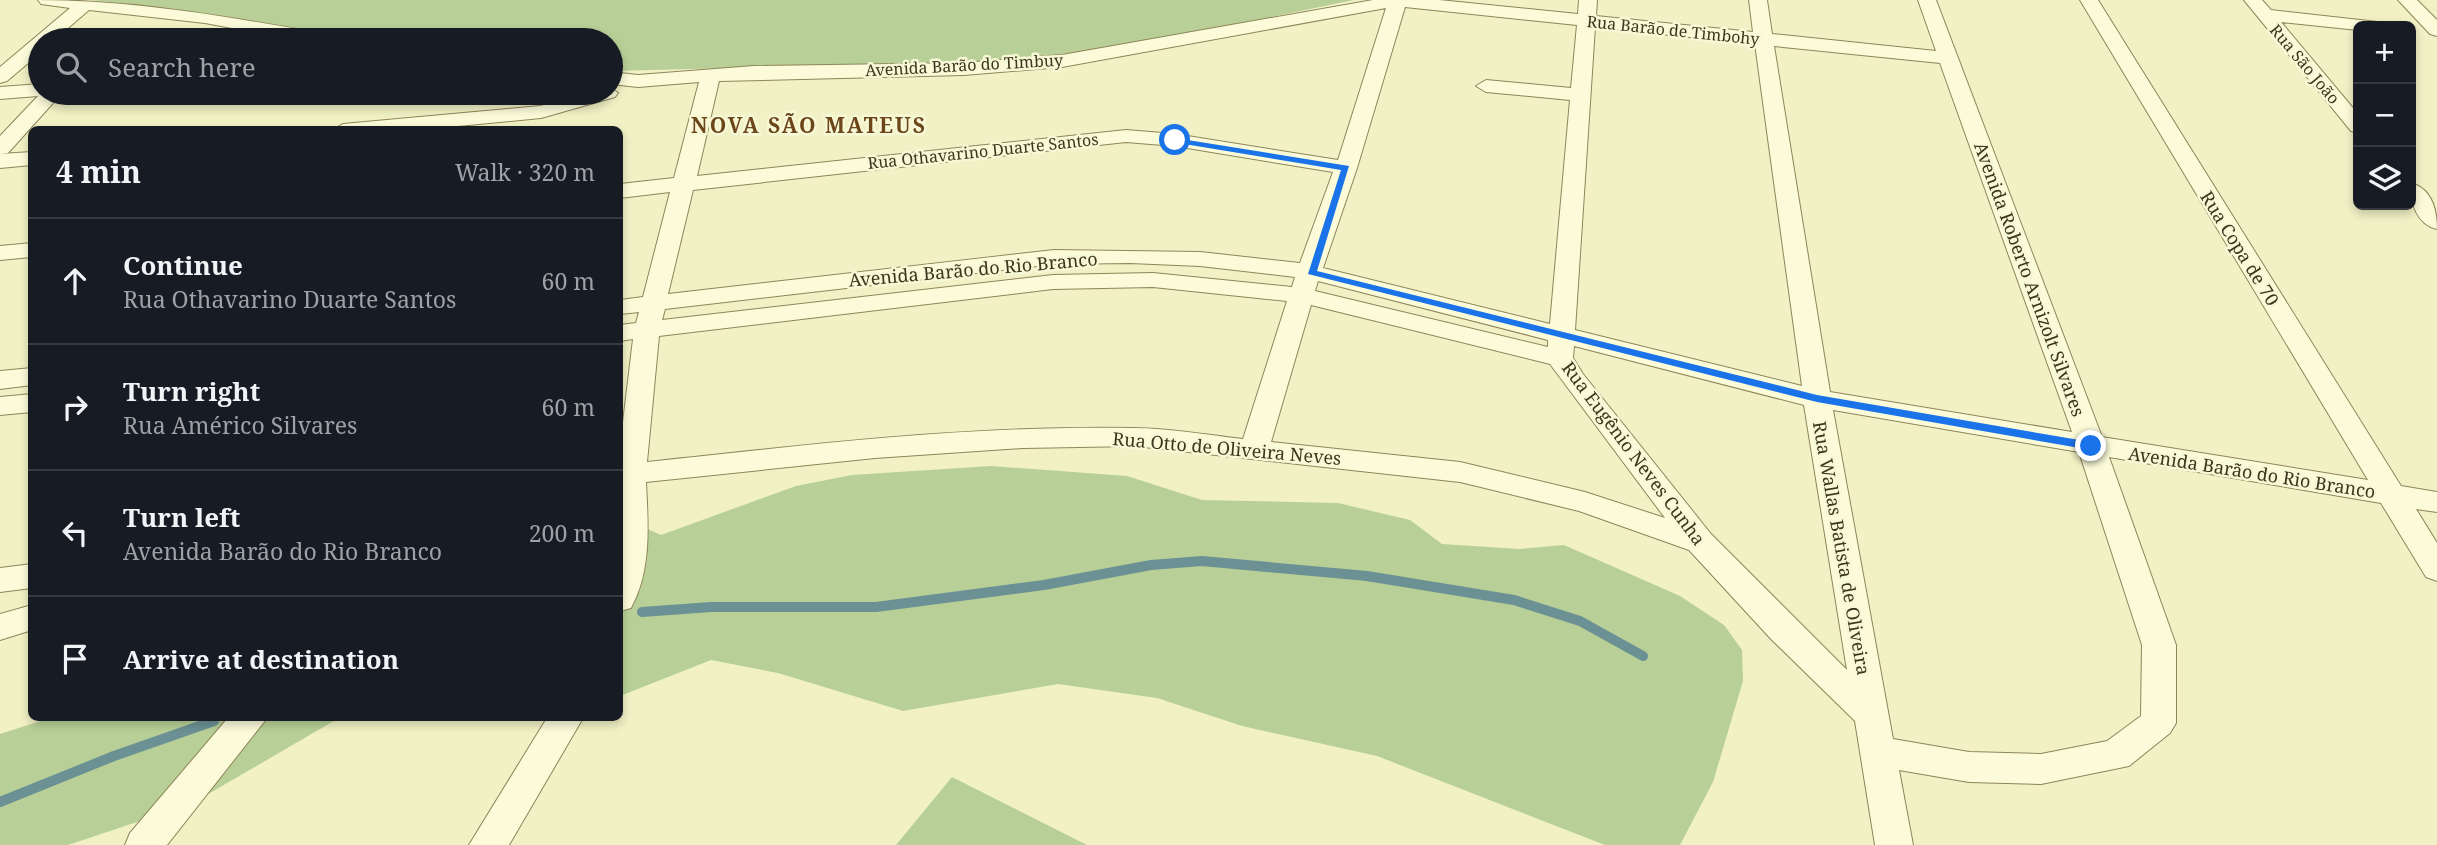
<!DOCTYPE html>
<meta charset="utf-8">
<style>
body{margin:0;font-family:"Noto Serif",serif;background:#242831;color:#f1f3f6}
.controls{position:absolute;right:21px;top:21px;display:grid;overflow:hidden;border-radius:10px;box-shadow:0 4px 10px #0003}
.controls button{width:63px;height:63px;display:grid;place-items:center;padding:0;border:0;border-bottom:2px solid #363941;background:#171b24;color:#f1f3f6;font:35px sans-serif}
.stop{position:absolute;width:21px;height:21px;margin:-16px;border:5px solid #1a73e8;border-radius:50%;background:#fff}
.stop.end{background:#1a73e8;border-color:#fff;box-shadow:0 2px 7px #0008}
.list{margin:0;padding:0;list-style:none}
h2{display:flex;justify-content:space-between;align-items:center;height:91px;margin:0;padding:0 28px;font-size:30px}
h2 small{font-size:23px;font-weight:400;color:#9ea1a6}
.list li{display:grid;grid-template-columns:46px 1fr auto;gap:21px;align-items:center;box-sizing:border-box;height:126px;padding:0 28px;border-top:2px solid #363941}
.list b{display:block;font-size:26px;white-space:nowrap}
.list p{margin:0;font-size:23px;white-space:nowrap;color:#9ea1a6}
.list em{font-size:23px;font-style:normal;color:#9ea1a6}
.icon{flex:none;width:38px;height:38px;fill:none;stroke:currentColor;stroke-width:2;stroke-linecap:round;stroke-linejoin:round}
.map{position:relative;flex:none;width:2437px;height:845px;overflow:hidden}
.search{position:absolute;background:#171b24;box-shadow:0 4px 10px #0003;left:28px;top:28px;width:595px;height:77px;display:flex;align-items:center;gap:18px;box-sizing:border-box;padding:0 24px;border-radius:38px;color:#9ea1a6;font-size:26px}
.panel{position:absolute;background:#171b24;box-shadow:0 4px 10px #0003;left:28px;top:126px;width:595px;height:595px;border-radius:10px}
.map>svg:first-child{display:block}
</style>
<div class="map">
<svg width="2437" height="845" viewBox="0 0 2437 845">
<rect width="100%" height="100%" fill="#f1f1c5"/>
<path fill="#b8d097" d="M91 0H1354L1170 38 1017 61 611 71V40H351L178 9Z
M991 466 1127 476 1202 500 1338 503 1410 520 1442 544 1519 549 1564 545 1680 596 1724 625 1742 650 1743 681 1713 782 1680 845H1605L1377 756 1242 726 1157 698 1058 684 903 711 778 673 711 660 620 696V513L625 519 661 535 796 486 852 475Z
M50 718H339L191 804 68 845H0V734Z
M952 777 1087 845H896Z"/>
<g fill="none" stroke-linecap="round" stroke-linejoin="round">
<path stroke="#6c9194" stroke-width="10" d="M642 612 711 607H876L1044 585 1151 565 1202 561 1367 576 1514 600 1580 621 1643 656
M0 802 114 756 214 721"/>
<g stroke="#8e8559" stroke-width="2">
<path id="street" d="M38 0C135 0 230 17 325 34L334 40H296L205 23 89 10 54 40H40V53L7 81 0 83V67L70 8 41 4Z
M1373 0H1439L1578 14 1579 0H1597L1596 16 1753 32 1749 0H1767L1772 34 1936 51 1918 0H1936L2102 437 2368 480 2080 0H2098L2401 486 2437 492V512L2416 509 2437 543V581L2426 577 2381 503 2109 457 2176 645V723L2170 733 2129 766 2041 784 1969 782 1899 770 1913 845H1875L1855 721 1771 639 1689 550 1579 511 1460 482 1135 446 1023 448 875 458 646 482C648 524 652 570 631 608L620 611V447L633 339 620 341V325L636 323 639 312 620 314V300L643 297 670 192 620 198V184L674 178 699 82 638 87 611 84V72L638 75 754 66 964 63 1062 55ZM1405 7 1577 25 1571 88 1486 80 1476 86 1486 92 1570 100 1550 324 1323 268 1357 168ZM1386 8 1338 160 1175 134 1126 130 697 176 719 81 964 75 1062 67ZM1595 27 1755 44 1802 386 1575 330ZM1774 46 1940 63 2072 432 1830 392ZM1126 142 1175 146 1333 172 1300 263 1200 252 1054 250 668 294 693 190ZM1130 263 1200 266 1295 277 1292 287 1153 273 1053 275 662 320 665 309 1054 264ZM1318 281 1548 340V347L1315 291ZM1153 287 1287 301 1243 439C1207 435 1169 428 1133 428 970 425 808 445 647 462L659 336 1053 289ZM1311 305 1550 364 1665 518 1585 492 1460 462 1271 442ZM1574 346 1804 405 1847 670 1711 534 1583 374 1573 358ZM1833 410 2079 452 2142 645 2141 716 2107 741 2041 754 1969 752 1893 739Z
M2244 0H2262L2271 10 2378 22 2380 26H2358V30L2281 22 2358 114V133L2351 131Z
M2398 0H2417L2437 20V36L2430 34Z
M40 84V93H62L8 153 0 154V136L38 96 0 99V87Z
M611 88 618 93 615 97 541 118 417 130H333L343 124 540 106 587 93H611Z
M32 152V165L0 168V154Z
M2411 183C2432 189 2437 210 2437 229 2416 224 2410 202 2411 183Z
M32 243V257L0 260V246Z
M32 368V385L0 389V371Z
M32 394V412L0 415V397Z
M32 564V588L0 592V568Z
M32 605V630L0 640V614Z
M228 718H267L167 845H125L130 833Z
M547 718H583L509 845H469Z"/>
</g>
<use href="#street" fill="#fbfbd9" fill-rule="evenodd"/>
</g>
<path fill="#1a73e8" d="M1175 138 1349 166 1317 271 1817 395 2091 442 2097 446 2091 450 1817 402 1308 274 1341 170 1172 142Z"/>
<g text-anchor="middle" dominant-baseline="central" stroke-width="5" stroke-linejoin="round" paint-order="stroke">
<g font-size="16" fill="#3d361e" stroke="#f7f8d5">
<text transform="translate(1673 30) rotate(6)">Rua Barão de Timbohy</text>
<text transform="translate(2305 64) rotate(50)">Rua São João</text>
<text transform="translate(964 65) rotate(-3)">Avenida Barão do Timbuy</text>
<text transform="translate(983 151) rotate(-6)">Rua Othavarino Duarte Santos</text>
</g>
<g font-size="18" fill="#3d361e" stroke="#f7f8d5">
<text transform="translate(2240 248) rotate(58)">Rua Copa de 70</text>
<text transform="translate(973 269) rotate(-5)">Avenida Barão do Rio Branco</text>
<text transform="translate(2030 279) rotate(70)">Avenida Roberto Arnizolt Silvares</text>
<text transform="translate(1227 448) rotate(5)">Rua Otto de Oliveira Neves</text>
<text transform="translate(1634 453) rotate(53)">Rua Eugênio Neves Cunha</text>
<text transform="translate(2252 472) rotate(9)">Avenida Barão do Rio Branco</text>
<text transform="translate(1842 548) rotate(80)">Rua Wallas Batista de Oliveira</text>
</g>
<g font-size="21" font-weight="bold" letter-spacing="2" fill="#6c451a" stroke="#f7f8d5">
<text x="809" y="125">NOVA SÃO MATEUS</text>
</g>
</g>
</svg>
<div class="controls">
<button>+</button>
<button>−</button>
<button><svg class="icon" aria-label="layers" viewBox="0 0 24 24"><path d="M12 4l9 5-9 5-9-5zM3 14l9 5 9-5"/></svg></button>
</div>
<div class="stop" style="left:1175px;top:140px"></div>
<div class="stop end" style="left:2091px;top:446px"></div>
<div class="search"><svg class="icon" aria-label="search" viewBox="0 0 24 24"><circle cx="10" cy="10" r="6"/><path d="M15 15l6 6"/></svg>Search here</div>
<section class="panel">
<h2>4 min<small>Walk · 320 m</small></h2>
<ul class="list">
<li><svg class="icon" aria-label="ahead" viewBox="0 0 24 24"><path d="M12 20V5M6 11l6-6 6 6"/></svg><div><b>Continue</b><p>Rua Othavarino Duarte Santos</p></div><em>60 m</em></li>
<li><svg class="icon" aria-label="right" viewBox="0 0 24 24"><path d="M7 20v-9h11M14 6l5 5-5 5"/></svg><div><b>Turn right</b><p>Rua Américo Silvares</p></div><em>60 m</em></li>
<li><svg class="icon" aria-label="left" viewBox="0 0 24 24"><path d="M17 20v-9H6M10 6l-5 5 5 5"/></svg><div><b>Turn left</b><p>Avenida Barão do Rio Branco</p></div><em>200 m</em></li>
<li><svg class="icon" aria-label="arrive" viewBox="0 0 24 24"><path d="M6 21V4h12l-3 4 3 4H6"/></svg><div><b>Arrive at destination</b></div></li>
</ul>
</section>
</div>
